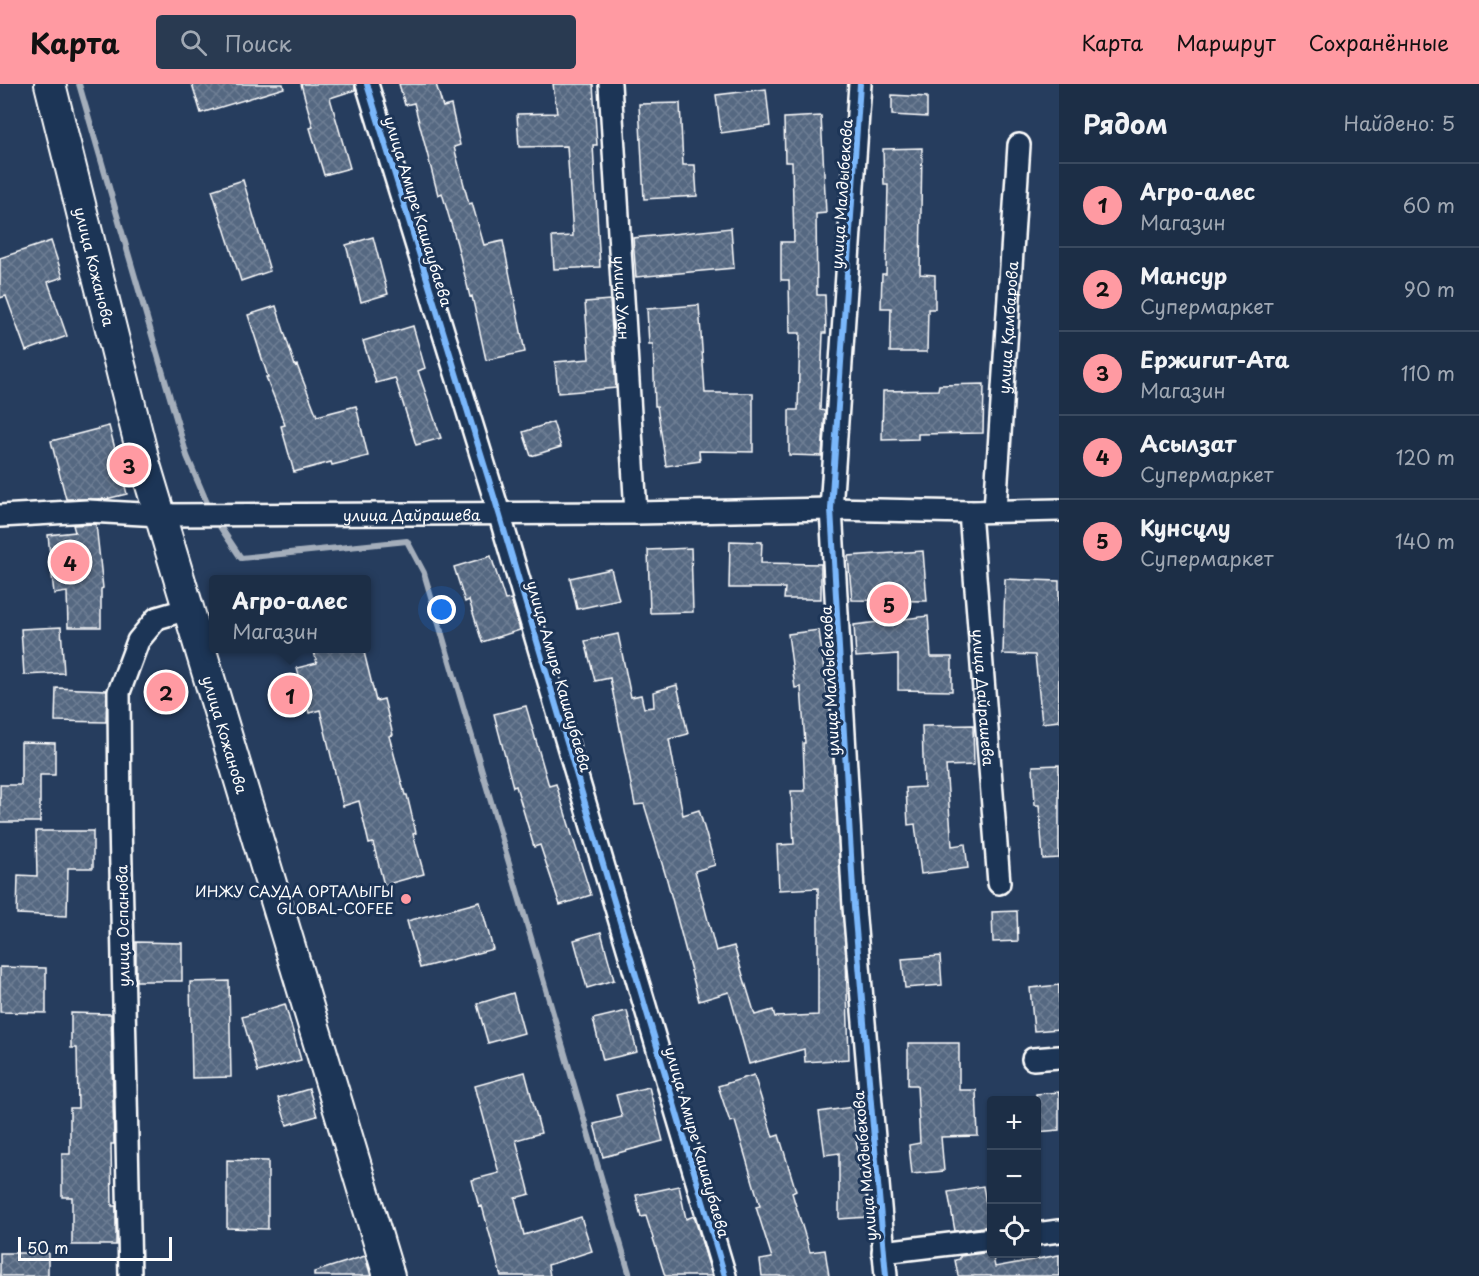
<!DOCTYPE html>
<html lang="ru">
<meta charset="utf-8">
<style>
body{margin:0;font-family:"Playpen Sans",sans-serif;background:#293a51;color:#f1f3f6}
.controls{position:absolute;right:18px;bottom:18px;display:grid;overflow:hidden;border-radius:6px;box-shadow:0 2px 4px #0004}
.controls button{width:54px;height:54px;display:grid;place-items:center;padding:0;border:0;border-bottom:2px solid #3a4a5f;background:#1c2e46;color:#f1f3f6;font:30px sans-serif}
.scale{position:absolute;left:18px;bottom:15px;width:154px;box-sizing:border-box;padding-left:6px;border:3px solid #fff;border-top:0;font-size:16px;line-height:21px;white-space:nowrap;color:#fff;-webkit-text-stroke:4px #1d3557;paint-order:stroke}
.you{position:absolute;left:442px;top:526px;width:21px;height:21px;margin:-15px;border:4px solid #fff;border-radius:50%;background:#1a73e8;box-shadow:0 0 0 9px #1a73e833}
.badge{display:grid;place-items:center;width:39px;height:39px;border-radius:50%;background:#ff9aa2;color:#111;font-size:20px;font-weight:700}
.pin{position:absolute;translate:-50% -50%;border:3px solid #fff;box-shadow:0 2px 6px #0006}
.popup{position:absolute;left:209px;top:491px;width:162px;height:78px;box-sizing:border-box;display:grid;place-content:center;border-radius:6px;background:#1c2e46;filter:drop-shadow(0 2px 4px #0005);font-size:20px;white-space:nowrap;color:#a0a8b3}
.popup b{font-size:22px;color:#f1f3f6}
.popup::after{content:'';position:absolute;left:50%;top:100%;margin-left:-12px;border:12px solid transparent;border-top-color:#1c2e46}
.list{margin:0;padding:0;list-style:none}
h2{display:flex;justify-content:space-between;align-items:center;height:78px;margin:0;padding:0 24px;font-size:26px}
h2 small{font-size:20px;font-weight:400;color:#a0a8b3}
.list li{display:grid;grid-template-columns:39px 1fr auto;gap:18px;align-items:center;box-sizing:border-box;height:84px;padding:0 24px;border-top:2px solid #3a4a5f}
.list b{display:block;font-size:22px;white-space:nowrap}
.list p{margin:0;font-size:20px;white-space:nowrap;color:#a0a8b3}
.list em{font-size:20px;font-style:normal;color:#a0a8b3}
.icon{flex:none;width:33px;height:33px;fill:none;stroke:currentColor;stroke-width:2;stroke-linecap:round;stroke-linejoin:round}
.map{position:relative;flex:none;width:1059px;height:1192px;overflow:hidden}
header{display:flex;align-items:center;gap:36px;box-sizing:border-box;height:84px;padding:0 30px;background:#ff9aa2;color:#111}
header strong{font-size:28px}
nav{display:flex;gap:33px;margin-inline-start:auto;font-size:21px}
.search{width:420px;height:54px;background:#293a51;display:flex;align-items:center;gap:15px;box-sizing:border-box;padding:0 21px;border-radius:6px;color:#a0a8b3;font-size:22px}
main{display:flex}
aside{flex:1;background:#1c2e46}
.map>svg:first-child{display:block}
</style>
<header>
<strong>Карта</strong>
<div class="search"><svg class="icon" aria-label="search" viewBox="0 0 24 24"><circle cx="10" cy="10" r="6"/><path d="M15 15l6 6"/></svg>Поиск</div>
<nav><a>Карта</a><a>Маршрут</a><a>Сохранённые</a></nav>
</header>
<main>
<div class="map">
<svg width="1059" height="1192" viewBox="0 0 1059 1192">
<defs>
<pattern id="building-cross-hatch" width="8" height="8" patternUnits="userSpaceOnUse" patternTransform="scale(1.5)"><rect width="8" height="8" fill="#556781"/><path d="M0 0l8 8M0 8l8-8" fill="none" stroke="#6e7e94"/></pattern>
</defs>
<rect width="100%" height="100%" fill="#263d5e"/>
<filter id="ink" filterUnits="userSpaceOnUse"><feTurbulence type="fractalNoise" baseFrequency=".0167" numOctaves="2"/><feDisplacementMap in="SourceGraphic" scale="12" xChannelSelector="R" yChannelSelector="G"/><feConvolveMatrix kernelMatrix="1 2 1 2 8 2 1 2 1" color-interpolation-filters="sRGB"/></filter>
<g filter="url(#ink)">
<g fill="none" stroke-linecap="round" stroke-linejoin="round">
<path stroke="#a4aebb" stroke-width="6" d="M79 0 187 372 210 426
M215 435 241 474 407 457 424 489 630 1192"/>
</g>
<path fill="url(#building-cross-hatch)" stroke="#fff" stroke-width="1.5" d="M192 0H283L284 4 201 29Z
M301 0H355V6L330 14 350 84 324 91 310 44 313 43Z
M399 0H436L443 23 451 21 460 61 454 63 469 120 472 119 484 161 503 157 525 268 486 276 472 212 470 213 457 160 442 109 438 111 414 19 405 21Z
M553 0H593L597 61H593L600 183 554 185 552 153 573 152 567 62 519 63 517 30 557 29Z
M766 5 770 42 721 49 716 11Z
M892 11 927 13V33L892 31Z
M680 19 683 81H695L697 112 644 115 639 20Z
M821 32 826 129 816 130 817 211H825L826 249H823L820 326 825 327 822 372 789 371V326H798L800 249H790L789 196H781V158H794L792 78H785L784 34Z
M922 64 920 190 935 191V225H928L927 268H890L891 224H881L882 190H886L888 101H884L883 65Z
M243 96 270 187 241 197 212 106Z
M731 144 734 184 636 193 633 154Z
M373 153 388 210 361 218 346 161Z
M51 157 63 193 48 198 67 252 26 267 6 212 0 214V174Z
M610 216 616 304 558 309 555 278 589 275 585 218Z
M699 221 705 309H753V368L699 367 700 377 666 382 657 322H655L653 260H649L647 225Z
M276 222 295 282 297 281 317 332 356 322 368 372 332 381 331 378 294 388 281 342 285 341 266 293H268L248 231Z
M413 242 425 284 418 287 441 354 416 361 395 294 376 299 363 257Z
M984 300 983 349 918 350V355L882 356 883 307 938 306 939 301Z
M553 338 561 363 531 372 523 348Z
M109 342 127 410 106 415H66L51 357Z
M96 440 103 504 101 505V543H68L67 508 54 510 48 451 75 448 73 441Z
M730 457 762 458 761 479 821 480V515H784L785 504H729Z
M691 464 693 528 650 529 648 466Z
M923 467 927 517 852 516 848 472Z
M491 472 505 516 511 515 520 546 482 558 469 516 465 518 454 483Z
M611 485 619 516 577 525 570 494Z
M1005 495 1059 497V637L1042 639 1035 571 1003 570Z
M928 532 931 573H952V607L898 606V570L856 573 854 541Z
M61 543 64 589 24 591 21 545Z
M819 546 827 609H829L846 873 849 975 805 978 804 965 749 980 729 908 699 917 667 796 644 720 635 721 610 594 595 597 585 557 618 550 631 613 641 611 644 624 654 623 653 608 677 601 688 650 669 655 683 731 699 726 715 781 695 787 716 867 734 862 755 931 773 926 775 933 818 931V804L779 806 777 761 794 760 791 707H805L803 659H805L801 603 795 604 788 550Z
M313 564H363L376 617 384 615 393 651 389 652 405 711H407L416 749 413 750 424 790 384 801 373 759 369 760 359 717 343 722 320 626 309 629 297 584 317 579Z
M56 604 107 606 106 638 55 637Z
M526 622 549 702 556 700 591 811 560 821 540 761 534 763 516 702 513 703 494 630Z
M973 641 974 681 946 682 952 762 965 760 968 784 921 790 915 740 908 741 906 704 924 703 922 642Z
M21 658 55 659V691H40V738H0V701H21Z
M1059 681V774L1043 775 1039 721H1035L1033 682Z
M36 747H93V784H68L67 832 17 830 18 791 37 792Z
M480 818 493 865 420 884 407 837Z
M1017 827 1018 857 993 858 992 828Z
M601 848 614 896 587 904 574 856Z
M136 858 182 859V897H136Z
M940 872 942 901 905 904 902 875Z
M0 883 46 884V929L0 928Z
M229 897 231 993 192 994 190 898Z
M1059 901V945L1034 947 1030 904Z
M513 909 524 949 488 959 477 920Z
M285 920 301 976 258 988 242 933Z
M627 927 637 968 603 976 593 935Z
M71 929 111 930 114 1060H111L112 1122H116V1161H72V1113H62V1070H70V1024H78L77 964H71Z
M908 959H959V1006H976L978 1052 941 1053 944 1087 912 1090 909 1061 920 1059 917 1001H908Z
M525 988 541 1049 516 1056 530 1110 515 1114 524 1151 581 1133 592 1167 548 1181 550 1192H501L482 1122 479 1123 472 1096 499 1089 475 1002Z
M754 991 773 1053 779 1051 796 1107 792 1109 810 1168 825 1166 829 1192H762L760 1176 772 1174 756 1123 760 1122 735 1037 730 1038 718 1002Z
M649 1003 663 1057 603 1073 594 1040 622 1033 616 1011Z
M309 1005 317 1032 287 1041 278 1014Z
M1059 1008V1046L1036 1048V1010Z
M852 1023 860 1087H864L868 1133 839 1135V1069L825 1071 819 1028Z
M227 1076 268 1077V1145L227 1144Z
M679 1102 686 1135 694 1132 712 1192H665L646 1132 641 1133 636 1111Z
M983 1102 990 1142 955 1147 948 1108Z
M992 1168 995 1183 1059 1171V1192H958L955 1176 960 1175V1172Z
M0 1169H48V1192H0Z
M365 1172 371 1192H314V1188Z"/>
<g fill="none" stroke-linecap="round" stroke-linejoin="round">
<g stroke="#fff" stroke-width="26">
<g id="minor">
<path d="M367 0 499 429 725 1192"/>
<path id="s1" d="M610 0 636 429"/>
<path d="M860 0 831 425 854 823 886 1192"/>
<path id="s2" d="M995 426 1019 61"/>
<path id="s3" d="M970 428 999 799"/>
<path id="s4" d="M0 432 88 427 160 431 636 429 831 425 970 428 1059 426"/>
<path d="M1033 975 1059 973"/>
<path d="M1036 1150 1059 1147"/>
<path d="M883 1168 992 1155"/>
<path d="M130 1192 120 738 119 608 138 557 157 534 188 525"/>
</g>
</g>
<g stroke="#fff" stroke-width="34">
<g id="secondary">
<path id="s5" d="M50 0 145 381 389 1192"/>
</g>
</g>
<use href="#minor" stroke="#1d3557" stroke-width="21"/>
<use href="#secondary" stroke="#1d3557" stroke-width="30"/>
<g stroke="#1d3557" stroke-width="10">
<path id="cycleway" d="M367 0 499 429 725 1192
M860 0 831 425 854 823 886 1192"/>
</g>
<use href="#cycleway" stroke="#7ab7fb" stroke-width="6"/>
</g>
</g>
<circle fill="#ff9aa2" stroke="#1d3557" stroke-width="2" cx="406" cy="815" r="6"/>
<g text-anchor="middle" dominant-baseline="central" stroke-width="6" stroke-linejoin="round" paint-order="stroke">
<g font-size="15" fill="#fff" stroke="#1d3557">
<text transform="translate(841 110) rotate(-86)">улица Малдыбекова</text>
<text transform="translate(419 127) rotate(73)">улица Амире Кашаубаева</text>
<text stroke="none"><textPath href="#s5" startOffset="188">улица Кожанова</textPath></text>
<text stroke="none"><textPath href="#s1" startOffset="214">улица Улан</textPath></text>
<text stroke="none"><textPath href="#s2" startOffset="183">улица Қамбарова</textPath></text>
<text stroke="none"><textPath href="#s4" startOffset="412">улица Дайрашева</textPath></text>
<text transform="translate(560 592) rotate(74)">улица Амире Кашаубаева</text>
<text transform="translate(829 597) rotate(-93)">улица Малдыбекова</text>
<text stroke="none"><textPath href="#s3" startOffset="186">улица Дайрашева</textPath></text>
<text stroke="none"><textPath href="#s5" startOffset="674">улица Кожанова</textPath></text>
<text transform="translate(122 842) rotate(-91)">улица Оспанова</text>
<text transform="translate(698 1058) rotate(74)">улица Амире Кашаубаева</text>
<text transform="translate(864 1082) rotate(-95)">улица Малдыбекова</text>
</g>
<g font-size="15" fill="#fff" stroke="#1d3557" text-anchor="end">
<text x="394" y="806">ИНЖУ САУДА ОРТАЛЫГЫ<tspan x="394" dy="17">GLOBAL-COFEE</tspan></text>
</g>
</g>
</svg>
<div class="controls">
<button>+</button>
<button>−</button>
<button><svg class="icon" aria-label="locate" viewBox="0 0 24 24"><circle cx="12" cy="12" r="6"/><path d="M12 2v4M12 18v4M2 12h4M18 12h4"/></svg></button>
</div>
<div class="scale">50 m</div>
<div class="you"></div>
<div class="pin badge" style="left:290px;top:611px">1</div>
<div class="popup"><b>Агро-алес</b>Магазин</div>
<div class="pin badge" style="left:166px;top:608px">2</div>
<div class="pin badge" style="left:129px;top:381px">3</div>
<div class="pin badge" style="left:70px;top:478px">4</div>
<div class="pin badge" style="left:889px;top:520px">5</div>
</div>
<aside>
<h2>Рядом<small>Найдено: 5</small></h2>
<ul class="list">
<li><span class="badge">1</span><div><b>Агро-алес</b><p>Магазин</p></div><em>60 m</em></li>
<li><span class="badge">2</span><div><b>Мансур</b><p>Супермаркет</p></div><em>90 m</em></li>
<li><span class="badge">3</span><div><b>Ержигит-Ата</b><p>Магазин</p></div><em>110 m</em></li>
<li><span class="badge">4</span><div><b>Асылзат</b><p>Супермаркет</p></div><em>120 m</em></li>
<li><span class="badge">5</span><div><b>Кунсұлу</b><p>Супермаркет</p></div><em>140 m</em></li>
</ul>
</aside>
</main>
